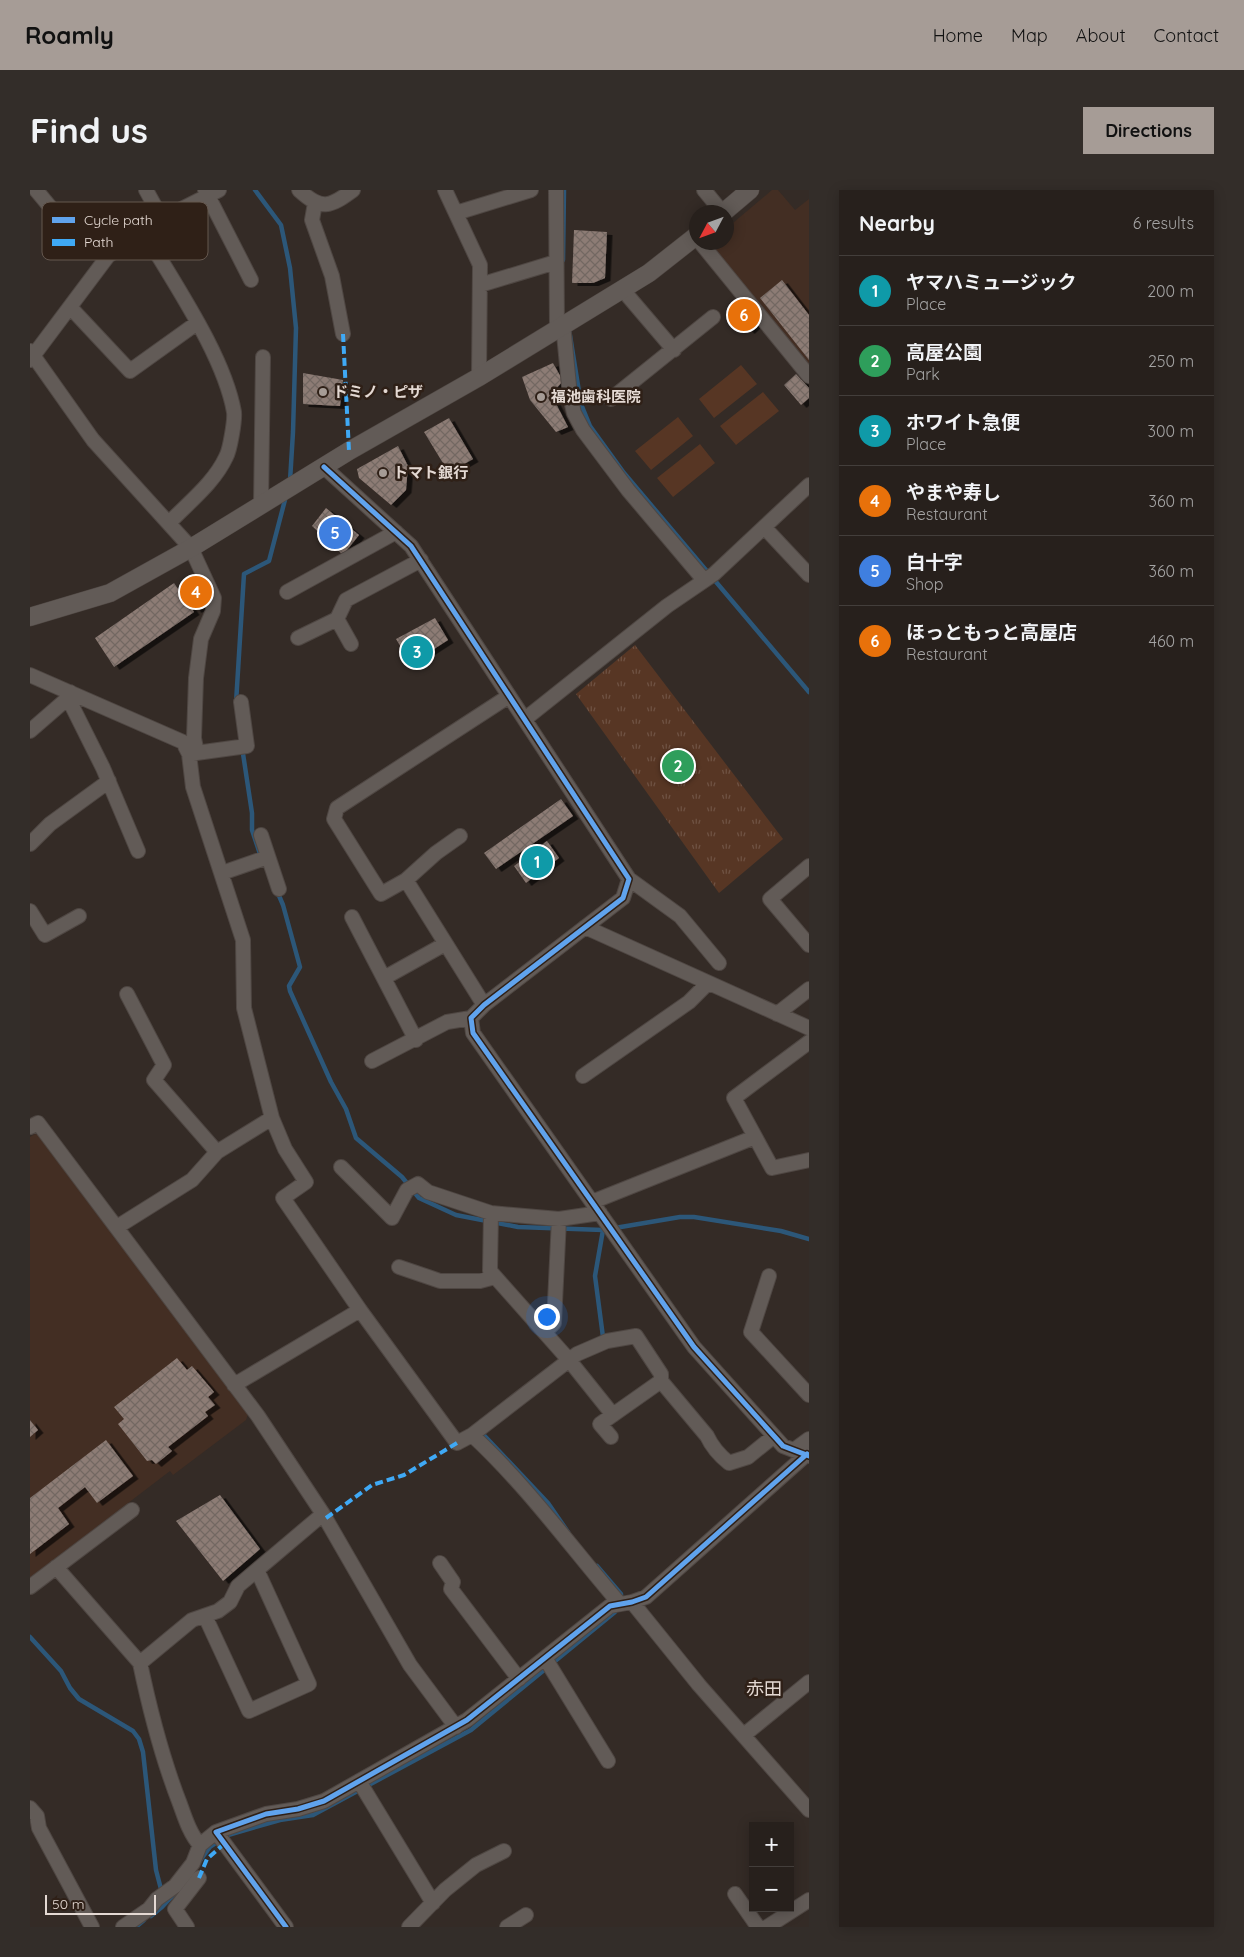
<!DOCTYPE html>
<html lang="en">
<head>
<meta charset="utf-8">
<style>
	:root { --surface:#27201c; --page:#332d29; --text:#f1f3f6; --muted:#a4a3a3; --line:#433e3b; --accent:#a69c96 }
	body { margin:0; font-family:Quicksand,"Noto Sans JP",sans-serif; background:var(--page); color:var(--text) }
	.controls { position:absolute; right:15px; bottom:15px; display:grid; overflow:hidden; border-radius:0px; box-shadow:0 2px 12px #0003 }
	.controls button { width:45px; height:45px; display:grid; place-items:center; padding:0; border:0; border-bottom:1px solid var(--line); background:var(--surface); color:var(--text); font:25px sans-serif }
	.compass { position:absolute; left:659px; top:15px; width:45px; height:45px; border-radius:50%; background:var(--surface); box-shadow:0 2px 12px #0003; rotate:229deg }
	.scale { position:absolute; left:15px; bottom:12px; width:111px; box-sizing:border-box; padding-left:5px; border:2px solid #e4d9d3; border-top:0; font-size:14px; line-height:18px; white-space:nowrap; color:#e4d9d3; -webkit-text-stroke:4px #2f2017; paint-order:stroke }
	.you { position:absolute; left:516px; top:1126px; width:18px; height:18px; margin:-12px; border:4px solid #fff; border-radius:50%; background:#1a73e8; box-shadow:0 0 0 8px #1a73e833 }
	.badge { display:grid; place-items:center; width:32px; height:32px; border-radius:50%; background:var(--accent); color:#fff; font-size:16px; font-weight:700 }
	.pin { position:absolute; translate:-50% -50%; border:2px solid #fff; box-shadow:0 1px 5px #0006 }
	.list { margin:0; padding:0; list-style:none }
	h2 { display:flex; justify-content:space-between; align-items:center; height:65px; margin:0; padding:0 20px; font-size:21px }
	h2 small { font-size:16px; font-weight:400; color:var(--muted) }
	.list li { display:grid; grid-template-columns:32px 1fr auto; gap:15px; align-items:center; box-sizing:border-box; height:70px; padding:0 20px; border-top:1px solid var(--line) }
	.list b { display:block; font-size:19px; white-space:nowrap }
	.list p { margin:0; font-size:16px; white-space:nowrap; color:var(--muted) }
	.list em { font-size:16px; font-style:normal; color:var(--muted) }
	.map { position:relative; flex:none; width:779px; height:1737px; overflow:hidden; border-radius:0px }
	header { display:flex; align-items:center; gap:30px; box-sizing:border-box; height:70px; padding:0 25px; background:var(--accent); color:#111 }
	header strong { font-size:24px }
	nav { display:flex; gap:28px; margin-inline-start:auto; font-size:18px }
	.intro { display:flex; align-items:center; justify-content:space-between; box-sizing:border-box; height:120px; padding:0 30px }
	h1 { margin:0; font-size:35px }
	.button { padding:12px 22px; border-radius:0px; background:var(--accent); color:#111; font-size:18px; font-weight:700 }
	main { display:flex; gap:30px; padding:0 30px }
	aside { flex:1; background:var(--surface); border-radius:0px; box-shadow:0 2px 12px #0003 }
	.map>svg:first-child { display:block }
	.built { fill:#432e23 }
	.grass { fill:url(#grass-tufts) }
	.pitch { fill:#573624 }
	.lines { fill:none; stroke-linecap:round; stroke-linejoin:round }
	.stream { stroke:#2c5779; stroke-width:4.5 }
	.building { fill:url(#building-cross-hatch); filter:url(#shadow) }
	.minor-casing { stroke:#4f4743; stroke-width:16 }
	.tertiary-casing { stroke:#4f4743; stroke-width:19 }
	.minor { stroke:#625b57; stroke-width:14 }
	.tertiary { stroke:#625b57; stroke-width:18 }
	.quiet { stroke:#3fa9f5; stroke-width:4; stroke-dasharray:8 4; stroke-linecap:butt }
	.cycleway-casing { stroke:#2f2017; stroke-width:8 }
	.cycleway { stroke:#60a3ed; stroke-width:5 }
	.poi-dot { fill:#a69c96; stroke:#2f2017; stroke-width:2 }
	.labels { text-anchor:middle; stroke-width:5; stroke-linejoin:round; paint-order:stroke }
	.poi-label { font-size:15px; font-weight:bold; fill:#e4d9d3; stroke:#2f2017; text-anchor:start }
	.quarter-label { font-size:18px; fill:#e4d9d3; stroke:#2f2017 }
	.key { fill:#2f2017; stroke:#65584f; stroke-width:1 }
	.key-label { font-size:14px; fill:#e4d9d3 }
</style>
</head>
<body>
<header>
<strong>Roamly</strong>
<nav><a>Home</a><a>Map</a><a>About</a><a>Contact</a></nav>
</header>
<div class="intro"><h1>Find us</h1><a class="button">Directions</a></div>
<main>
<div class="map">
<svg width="779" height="1737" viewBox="0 0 779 1737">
	<defs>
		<pattern id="grass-tufts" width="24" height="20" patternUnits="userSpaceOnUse" patternTransform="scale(1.25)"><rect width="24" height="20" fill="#573624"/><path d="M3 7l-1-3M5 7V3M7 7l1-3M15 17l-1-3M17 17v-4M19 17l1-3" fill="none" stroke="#6f5243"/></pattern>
		<pattern id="building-cross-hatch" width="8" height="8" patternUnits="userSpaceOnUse" patternTransform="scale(1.25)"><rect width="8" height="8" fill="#8d7c75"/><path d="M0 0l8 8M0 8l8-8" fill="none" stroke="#736762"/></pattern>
		<filter id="shadow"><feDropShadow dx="5.5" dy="3" stdDeviation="0" flood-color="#0009"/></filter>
	</defs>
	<rect width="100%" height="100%" fill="#342b26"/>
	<!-- built -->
	<path class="built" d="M742 0H748L765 20 779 9V180L679 53 696 52 697 38Z
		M5 944 8 945 218 1224 216 1230 143 1285 140 1281 0 1388V947Z"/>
	<!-- grass -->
	<path class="grass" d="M605 455 753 649 689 703 546 504Z"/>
	<!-- pitch -->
	<path class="pitch" d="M711 175 727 194 684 228 669 209Z
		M733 202 749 221 706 255 690 236Z
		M648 227 663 246 621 280 605 261Z
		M670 254 685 273 643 307 627 288Z"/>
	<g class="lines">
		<!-- stream -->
		<path class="stream" d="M225 0 251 35 260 78 266 138 263 242 260 291
			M533 70 534 0
			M539 139 551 214 560 236 594 283 779 502
			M206 513 214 384 239 371 256 306
			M212 557 222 623V640L231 667
			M247 701 253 715 270 777 259 796 260 801 301 892 316 919 326 948 372 987 389 1008 426 1025 488 1037 573 1040 650 1027H664L751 1041 779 1049
			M571 1149 573 1147 565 1086 573 1040
			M450 1241 518 1313 538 1342
			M567 1376 591 1404V1406
			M0 1447 31 1481 40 1498 49 1509 103 1541 109 1549 113 1562 126 1680 132 1703
			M169 1672 180 1657 198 1645 250 1630 283 1625 441 1540 585 1422
			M121 1726 132 1717 146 1702
			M106 1737 114 1730"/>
	</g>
	<!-- building -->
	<path class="building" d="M544 40 577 42 575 88 563 93H542Z
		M752 90 779 125V170L730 108Z
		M711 111 729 132 719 141 699 117 704 113 706 115Z
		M523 173 533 191 521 204 538 237 526 242 500 210 492 187Z
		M273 183 313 190 310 216 273 214Z
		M766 184 779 198V208L771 215 754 195Z
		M419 228 443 269 419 283 394 242Z
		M368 256 378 276 376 300 361 315 329 288 327 279Z
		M296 318 329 345 313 365 282 336Z
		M165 388 180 411 166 420 152 397Z
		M144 393 164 422 84 477 65 448Z
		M405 428 418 450 381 474 366 449Z
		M531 609 543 626 466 679 454 663Z
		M517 651 529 668 496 693 484 676Z
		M147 1168 157 1180 162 1176 184 1202 178 1207 185 1215 175 1222 178 1226 138 1257 142 1261 126 1274 122 1270 117 1271 88 1234 94 1229 84 1217Z
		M0 1230 8 1240 0 1247Z
		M76 1250 103 1286 67 1313 55 1297 28 1318 39 1334 0 1364V1308Z
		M190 1305 230 1359 193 1391 146 1331Z"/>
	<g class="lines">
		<defs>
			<path id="minor" d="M6 0 26 24 37 35 57 48 78 66
				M116 0 132 29
				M175 0 221 90
				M269 0C292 21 300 17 323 0
				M415 0 450 75 449 187
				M526 0 527 138
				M674 0 692 22
				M285 13 282 30 302 86 313 144
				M426 23 501 0
				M114 42C143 92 194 165 204 222 205 230 200 260 196 267 184 293 159 312 139 333
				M670 52 779 186
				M450 95 526 72
				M592 99 644 160
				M40 117 100 181 167 133
				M533 134 540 206 544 223 553 240 598 300 674 390
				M0 161 63 250 161 358 184 408 183 421 171 449 166 488 164 548 167 563
				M0 170 78 66 132 29 189 0
				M581 209 683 127
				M294 277 381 356 599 689 593 708 454 815 441 828 443 843 664 1157 753 1256 779 1266
				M231 316 233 167
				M734 337 779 385
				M257 402 366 342
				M268 448 307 429
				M321 454 307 429 316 410 391 370
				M0 485 153 552 159 564 163 597 213 750 214 818 242 928 187 962 162 990 87 1037
				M38 508 73 578 108 661
				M495 529 637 416 684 384 779 295
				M0 541 38 508 40 502
				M159 564 217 556 211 512
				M231 645 249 699
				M0 654 20 634 79 591
				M779 676 740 709 779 755
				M192 683 238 667
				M599 689 650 726 689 773
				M376 690 406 663 430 646
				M0 721 15 745 49 726
				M322 727 386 850
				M555 737 779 838
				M354 788 415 754
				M97 804 134 875 124 890 187 962
				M454 815 376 690 351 704 304 629 307 618 479 506
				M747 824 779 799
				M779 852 704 908 742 978 779 970
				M342 871 417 832 441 828
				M553 886 659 812 678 793
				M242 928 255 959 276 992 253 1008 330 1120 427 1253 442 1245C497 1296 541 1357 590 1414
				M0 937 8 933 228 1226 293 1324 380 1475 426 1537
				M311 977 362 1028 377 1000 388 994 398 1002 461 1023 529 1029 570 1023
				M562 1012 725 947
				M461 1023 460 1081 539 1170 583 1225
				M369 1077 410 1091H450L465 1087
				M739 1086 721 1142 779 1205
				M515 1142 524 1133 529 1029
				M204 1195 330 1120
				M442 1245 547 1164 577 1151 606 1146 631 1184V1191L677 1246C682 1257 689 1265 699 1273L718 1267 744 1246
				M581 1247 570 1234 631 1191
				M764 1260 779 1249
				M410 1373 423 1392 421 1399 489 1489
				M26 1377 110 1473 162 1430 188 1421 200 1412 208 1396 293 1324
				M0 1397 102 1320
				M602 1412 669 1495 779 1620
				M175 1426 219 1521 279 1494 227 1380
				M515 1468 578 1571
				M110 1473C120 1521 132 1568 150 1614 155 1628 160 1644 170 1655
				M714 1545 779 1492
				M329 1591 403 1713
				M0 1618 7 1626 9 1638 62 1737
				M705 1704 728 1737
				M93 1737 119 1719 127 1709 145 1696 163 1673 170 1655 186 1642
				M157 1737 145 1719 169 1688
				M256 1737 186 1642 236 1624 268 1619 294 1611 437 1530 580 1416 602 1412 616 1407 777 1264
				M379 1737 415 1700 446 1675 474 1661
				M477 1737 496 1725
				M737 1737 779 1710"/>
			<path id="tertiary" d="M694 22 720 0
				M0 427 80 403 161 358 319 261 449 187 619 83 666 46"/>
		</defs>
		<!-- minor casing -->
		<use href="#minor" class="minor-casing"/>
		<!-- tertiary casing -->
		<use href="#tertiary" class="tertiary-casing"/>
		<!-- minor -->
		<use href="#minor" class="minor"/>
		<!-- tertiary -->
		<use href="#tertiary" class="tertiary"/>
		<!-- quiet -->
		<path class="quiet" d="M313 144 319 261
			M296 1328 342 1295 374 1285 427 1253
			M169 1688 177 1669 194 1654"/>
		<defs>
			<path id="cycleway" d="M294 277 381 356 599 689 593 708 454 815 441 828 443 843 664 1157 753 1256 779 1266
				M256 1737 186 1642 236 1624 268 1619 294 1611 437 1530 580 1416 602 1412 616 1407 777 1264"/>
		</defs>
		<!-- cycleway casing -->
		<use href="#cycleway" class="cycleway-casing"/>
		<!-- cycleway -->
		<use href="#cycleway" class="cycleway"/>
	</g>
	<!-- markers -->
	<g class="poi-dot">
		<circle cx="293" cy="202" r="5"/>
		<circle cx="511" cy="207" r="5"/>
		<circle cx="353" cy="283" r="5"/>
	</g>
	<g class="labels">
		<!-- poi labels -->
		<g class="poi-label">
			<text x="303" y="207">ドミノ・ピザ</text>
			<text x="521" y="212">福池歯科医院</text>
			<text x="363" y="288">トマト銀行</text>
		</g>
		<!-- quarter labels -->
		<g class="quarter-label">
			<text x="734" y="1505">赤田</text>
		</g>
	</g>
	<!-- legend -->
	<rect x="12" y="12" width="166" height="58" rx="8" class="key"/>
	<rect x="22" y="27" width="23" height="6" fill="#60a3ed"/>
	<rect x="22" y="49" width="23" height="7" fill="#3fa9f5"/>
	<g class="key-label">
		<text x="54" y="35">Cycle path</text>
		<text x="54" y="57">Path</text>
	</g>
</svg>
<div class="controls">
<button>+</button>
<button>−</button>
</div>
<svg class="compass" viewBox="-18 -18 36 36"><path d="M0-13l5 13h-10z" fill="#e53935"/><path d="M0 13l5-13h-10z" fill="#a4a3a3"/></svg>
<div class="scale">50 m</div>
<div class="you"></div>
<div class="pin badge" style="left:507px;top:672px;background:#0f9aa8">1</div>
<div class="pin badge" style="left:648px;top:576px;background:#2e9e5b">2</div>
<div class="pin badge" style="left:387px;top:462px;background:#0f9aa8">3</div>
<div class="pin badge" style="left:166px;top:402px;background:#e8710a">4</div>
<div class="pin badge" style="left:305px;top:343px;background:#3f7fe0">5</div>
<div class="pin badge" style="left:714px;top:125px;background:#e8710a">6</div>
</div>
<aside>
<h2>Nearby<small>6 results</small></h2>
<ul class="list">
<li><span class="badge" style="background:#0f9aa8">1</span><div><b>ヤマハミュージック</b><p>Place</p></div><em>200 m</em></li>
<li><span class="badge" style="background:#2e9e5b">2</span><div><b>高屋公園</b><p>Park</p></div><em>250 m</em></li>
<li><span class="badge" style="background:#0f9aa8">3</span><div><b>ホワイト急便</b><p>Place</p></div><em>300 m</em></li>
<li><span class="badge" style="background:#e8710a">4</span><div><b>やまや寿し</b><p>Restaurant</p></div><em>360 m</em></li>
<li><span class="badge" style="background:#3f7fe0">5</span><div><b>白十字</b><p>Shop</p></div><em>360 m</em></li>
<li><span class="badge" style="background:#e8710a">6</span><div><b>ほっともっと高屋店</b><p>Restaurant</p></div><em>460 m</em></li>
</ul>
</aside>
</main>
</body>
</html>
